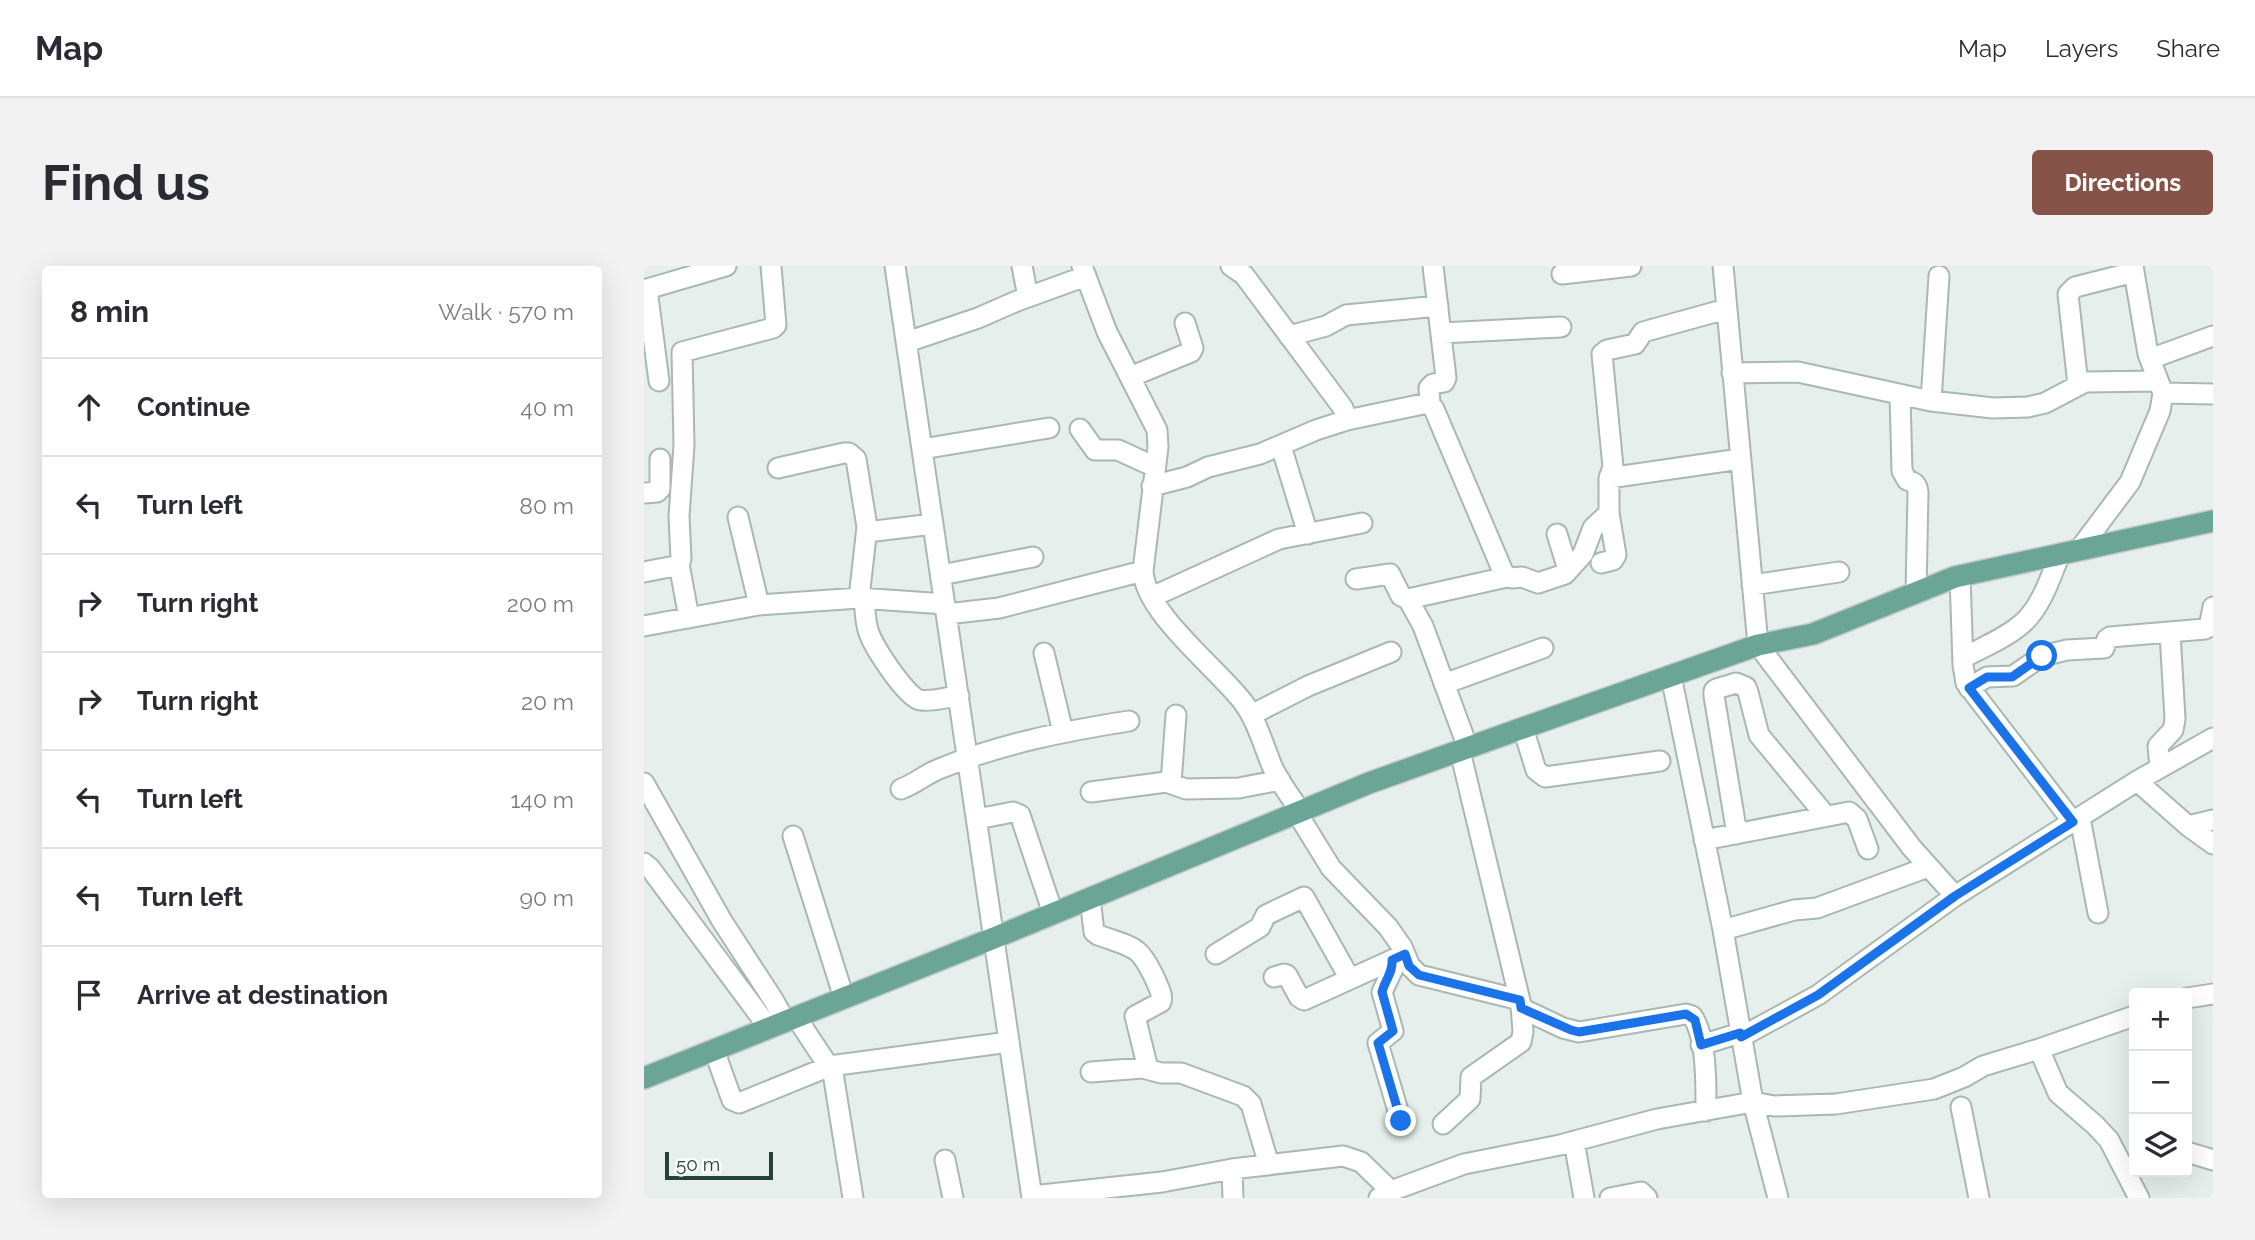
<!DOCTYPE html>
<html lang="en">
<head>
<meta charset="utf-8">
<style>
	:root { --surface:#fff; --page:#f2f2f3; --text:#2b2b33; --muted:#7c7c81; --line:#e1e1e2; --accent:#855347 }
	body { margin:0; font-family:Raleway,sans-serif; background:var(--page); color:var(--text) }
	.controls { position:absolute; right:21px; bottom:21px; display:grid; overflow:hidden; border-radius:7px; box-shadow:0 7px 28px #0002 }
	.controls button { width:63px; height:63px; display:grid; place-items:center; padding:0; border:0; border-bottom:2px solid var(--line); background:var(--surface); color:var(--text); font:35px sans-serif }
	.scale { position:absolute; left:21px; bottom:18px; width:108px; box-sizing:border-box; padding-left:7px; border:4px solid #24423a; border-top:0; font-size:19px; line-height:24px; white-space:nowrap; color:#24423a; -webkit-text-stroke:5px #f7fbf9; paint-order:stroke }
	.stop { position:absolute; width:21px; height:21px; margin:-16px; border:5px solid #1a73e8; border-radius:50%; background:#fff }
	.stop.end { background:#1a73e8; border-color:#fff; box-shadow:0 2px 7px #0008 }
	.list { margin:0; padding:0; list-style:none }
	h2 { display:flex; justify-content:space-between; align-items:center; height:91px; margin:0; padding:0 28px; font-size:30px }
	h2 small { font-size:23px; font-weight:400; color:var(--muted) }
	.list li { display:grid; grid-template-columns:46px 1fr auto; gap:21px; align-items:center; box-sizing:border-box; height:98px; padding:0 28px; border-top:2px solid var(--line) }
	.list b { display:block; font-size:26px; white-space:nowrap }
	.list em { font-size:23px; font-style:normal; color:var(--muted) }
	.icon { flex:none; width:38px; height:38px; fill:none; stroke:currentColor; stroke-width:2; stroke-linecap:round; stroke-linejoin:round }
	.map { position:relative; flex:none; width:1569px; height:932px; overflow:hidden; border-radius:7px }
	header { display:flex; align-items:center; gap:42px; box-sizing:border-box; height:98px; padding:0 35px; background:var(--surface); border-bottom:2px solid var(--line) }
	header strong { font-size:33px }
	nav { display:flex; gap:38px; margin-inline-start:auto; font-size:24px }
	.intro { display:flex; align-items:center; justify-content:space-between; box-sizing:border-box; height:168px; padding:0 42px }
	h1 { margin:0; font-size:49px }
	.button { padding:18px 32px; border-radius:7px; background:var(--accent); color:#fff; font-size:24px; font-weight:700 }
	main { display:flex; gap:42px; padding:0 42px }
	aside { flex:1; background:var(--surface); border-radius:7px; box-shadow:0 7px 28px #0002 }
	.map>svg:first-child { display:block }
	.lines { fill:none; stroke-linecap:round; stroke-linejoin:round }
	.minor-casing { stroke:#a8b8b2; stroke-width:23 }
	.major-casing { stroke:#c2cac8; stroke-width:24 }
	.minor { stroke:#fff; stroke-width:19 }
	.major { stroke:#6aa596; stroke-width:21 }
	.route { stroke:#1a73e8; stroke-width:9 }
</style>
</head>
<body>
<header>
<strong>Map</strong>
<nav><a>Map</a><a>Layers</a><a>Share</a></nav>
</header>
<div class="intro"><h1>Find us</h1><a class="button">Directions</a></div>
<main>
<aside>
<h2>8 min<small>Walk · 570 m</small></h2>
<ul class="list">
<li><svg class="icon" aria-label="ahead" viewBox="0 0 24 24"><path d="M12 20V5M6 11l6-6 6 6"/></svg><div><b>Continue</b></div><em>40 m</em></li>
<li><svg class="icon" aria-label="left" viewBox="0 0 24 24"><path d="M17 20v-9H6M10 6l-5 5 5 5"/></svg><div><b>Turn left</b></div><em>80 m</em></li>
<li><svg class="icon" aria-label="right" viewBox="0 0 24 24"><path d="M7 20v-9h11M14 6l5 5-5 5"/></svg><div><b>Turn right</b></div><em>200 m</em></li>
<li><svg class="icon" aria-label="right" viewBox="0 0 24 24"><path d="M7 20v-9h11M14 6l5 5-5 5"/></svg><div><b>Turn right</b></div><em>20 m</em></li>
<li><svg class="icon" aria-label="left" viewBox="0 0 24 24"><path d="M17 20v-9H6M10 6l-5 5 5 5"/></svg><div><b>Turn left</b></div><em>140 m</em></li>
<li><svg class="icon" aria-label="left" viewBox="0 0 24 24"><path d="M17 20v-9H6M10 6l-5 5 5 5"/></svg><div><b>Turn left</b></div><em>90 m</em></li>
<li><svg class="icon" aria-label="arrive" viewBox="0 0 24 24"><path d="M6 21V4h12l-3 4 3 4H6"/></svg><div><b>Arrive at destination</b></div></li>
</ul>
</aside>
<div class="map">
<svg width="1569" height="932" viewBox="0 0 1569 932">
	<rect width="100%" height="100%" fill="#e6efeb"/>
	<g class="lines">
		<defs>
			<path id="minor" d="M251 0 388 932
				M378 0 384 31
				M438 0 463 66 513 164 514 181 499 305C501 347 573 402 599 436 613 455 619 478 628 500 635 516 647 531 656 545
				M587 0 600 9 699 142 703 154
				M1079 0 1114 379 1268 582 1311 630
				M918 8 987 0
				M3 23 15 115
				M0 24 82 0
				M797 67 917 61
				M645 70 682 60 702 49 794 40
				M263 76 334 52 373 35 442 10
				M1506 93 1569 70
				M1088 107 1154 106 1287 135 1349 142 1384 141 1401 137 1441 116 1514 115
				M486 111 547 86 549 82 541 57
				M1434 119 1424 28 1431 21 1490 6
				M1519 127 1569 128
				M1256 129 1258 205 1263 214C1270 216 1273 218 1274 226L1272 327
				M1287 135 1295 10
				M786 138 785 122 789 118 800 116 802 112 789 0
				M436 163 451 184H474L511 201
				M637 180 664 268
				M278 183 405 162
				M134 202 200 187H205L212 193 223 261 215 332
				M965 212 1096 193
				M508 220 543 211 564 201 616 188 672 164 703 154 784 137 790 143 860 308 868 312 878 311 894 317 921 308 939 288 949 262 965 247V212L969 201 958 88 963 84 991 78 999 66 1082 43
				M0 227 13 226 16 223V193
				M94 251 115 339
				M223 266 289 258
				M913 268 924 304
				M1435 284 1486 216 1516 145 1519 127 1504 88 1489 0
				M957 297 969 294 972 289 965 247
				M35 298 45 352
				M0 306 31 300 35 298 37 293 35 250 40 179 38 86 129 62 132 59 127 0
				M297 309 389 291
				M1316 310 1319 399 1322 417 1429 556
				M712 313 746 308 757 330 764 333 863 311
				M1108 319 1195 306
				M220 331C221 342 221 354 224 364 228 379 262 431 276 434 288 436 303 431 315 430
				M508 331 635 273 718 257
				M764 333 779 360 824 482
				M303 348 355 342 499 305
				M0 360 115 339 215 332 301 338
				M400 387 419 466
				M1319 392C1339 381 1364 371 1380 356 1398 339 1407 310 1416 288
				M1027 410 1079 664 1109 836 1134 932
				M800 418 899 382
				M1325 422 1343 411 1369 410 1398 390 1423 384 1460 382 1463 373 1466 371 1561 363 1565 361 1569 341
				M607 449 664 420 747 386
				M879 462 892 504 901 511 1016 495
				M1516 502 1514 480 1529 464 1531 453 1526 367
				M1493 515 1544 560 1569 578
				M0 517 78 655 130 735 141 755
				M527 517 532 449
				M257 523C271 518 282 508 295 503 356 478 421 465 485 455
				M447 526 522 516 542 523 595 522 636 514
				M653 547 687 602 744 661 758 681 766 700 775 709 876 734
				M1436 552 1454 647
				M333 553 369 546 376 549 409 647
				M1544 560 1569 554
				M1093 568 1070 430V425L1072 423 1092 417 1102 421 1104 426 1115 469 1182 550
				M149 570 200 732
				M1060 574 1205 546 1213 553 1224 583
				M0 597 6 602 125 762
				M446 632 450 666 454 669C490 682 495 678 512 715 515 723 519 728 517 736L491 750 504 803
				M1079 664 1150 644 1173 642 1284 601
				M572 688 616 661 622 649 660 631 706 713
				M748 694 749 703 738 726 749 765 734 777 757 855
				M630 711 640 708 643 709 655 731 660 734 759 689
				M1543 732 1569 728
				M877 742 919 762 935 766 1042 748 1048 750C1063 770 1062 820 1062 845
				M152 751 189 807 209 932
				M1097 771 1174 729 1311 630 1493 515 1569 472
				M1057 779 1096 767
				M1395 783 1414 827 1451 859 1465 874 1495 932
				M70 784 88 834 95 837 186 800 365 776
				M447 806 499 802 517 807H537L599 830 607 838 625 899
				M1317 841 1335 932
				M799 858 826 833 827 811 877 776 879 766 877 739 816 485
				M930 875 940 932
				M1543 886 1569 894
				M301 894 309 932
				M588 903 589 932
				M388 930 518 916 588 903 699 890 717 896 747 925
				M735 932 747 925 820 898 916 879 1013 853 1109 836 1130 840 1192 838 1290 823 1320 811 1339 800 1395 783 1490 750
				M966 932 997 926 1003 932"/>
			<path id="major" d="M0 812 350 672 725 517 879 462 1114 379 1169 368 1311 311 1569 255"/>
		</defs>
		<!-- minor casing -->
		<use href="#minor" class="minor-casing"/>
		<!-- major casing -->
		<use href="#major" class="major-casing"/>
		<!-- minor -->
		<use href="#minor" class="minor"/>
		<!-- major -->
		<use href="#major" class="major"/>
	</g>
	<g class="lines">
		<!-- route -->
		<path class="route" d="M757 855 734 777 749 765 738 726C741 714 749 707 748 694L761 688 765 700 775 709 876 734 877 742 927 764 935 766 1042 748 1051 754 1057 779 1096 767 1097 771 1174 729 1311 630 1429 556 1325 422 1343 411H1368L1398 390"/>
	</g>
</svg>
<div class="controls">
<button>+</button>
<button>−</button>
<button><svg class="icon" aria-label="layers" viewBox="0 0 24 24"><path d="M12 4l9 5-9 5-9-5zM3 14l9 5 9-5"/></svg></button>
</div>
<div class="scale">50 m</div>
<div class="stop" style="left:1398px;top:390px"></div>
<div class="stop end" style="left:757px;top:855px"></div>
</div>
</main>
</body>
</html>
